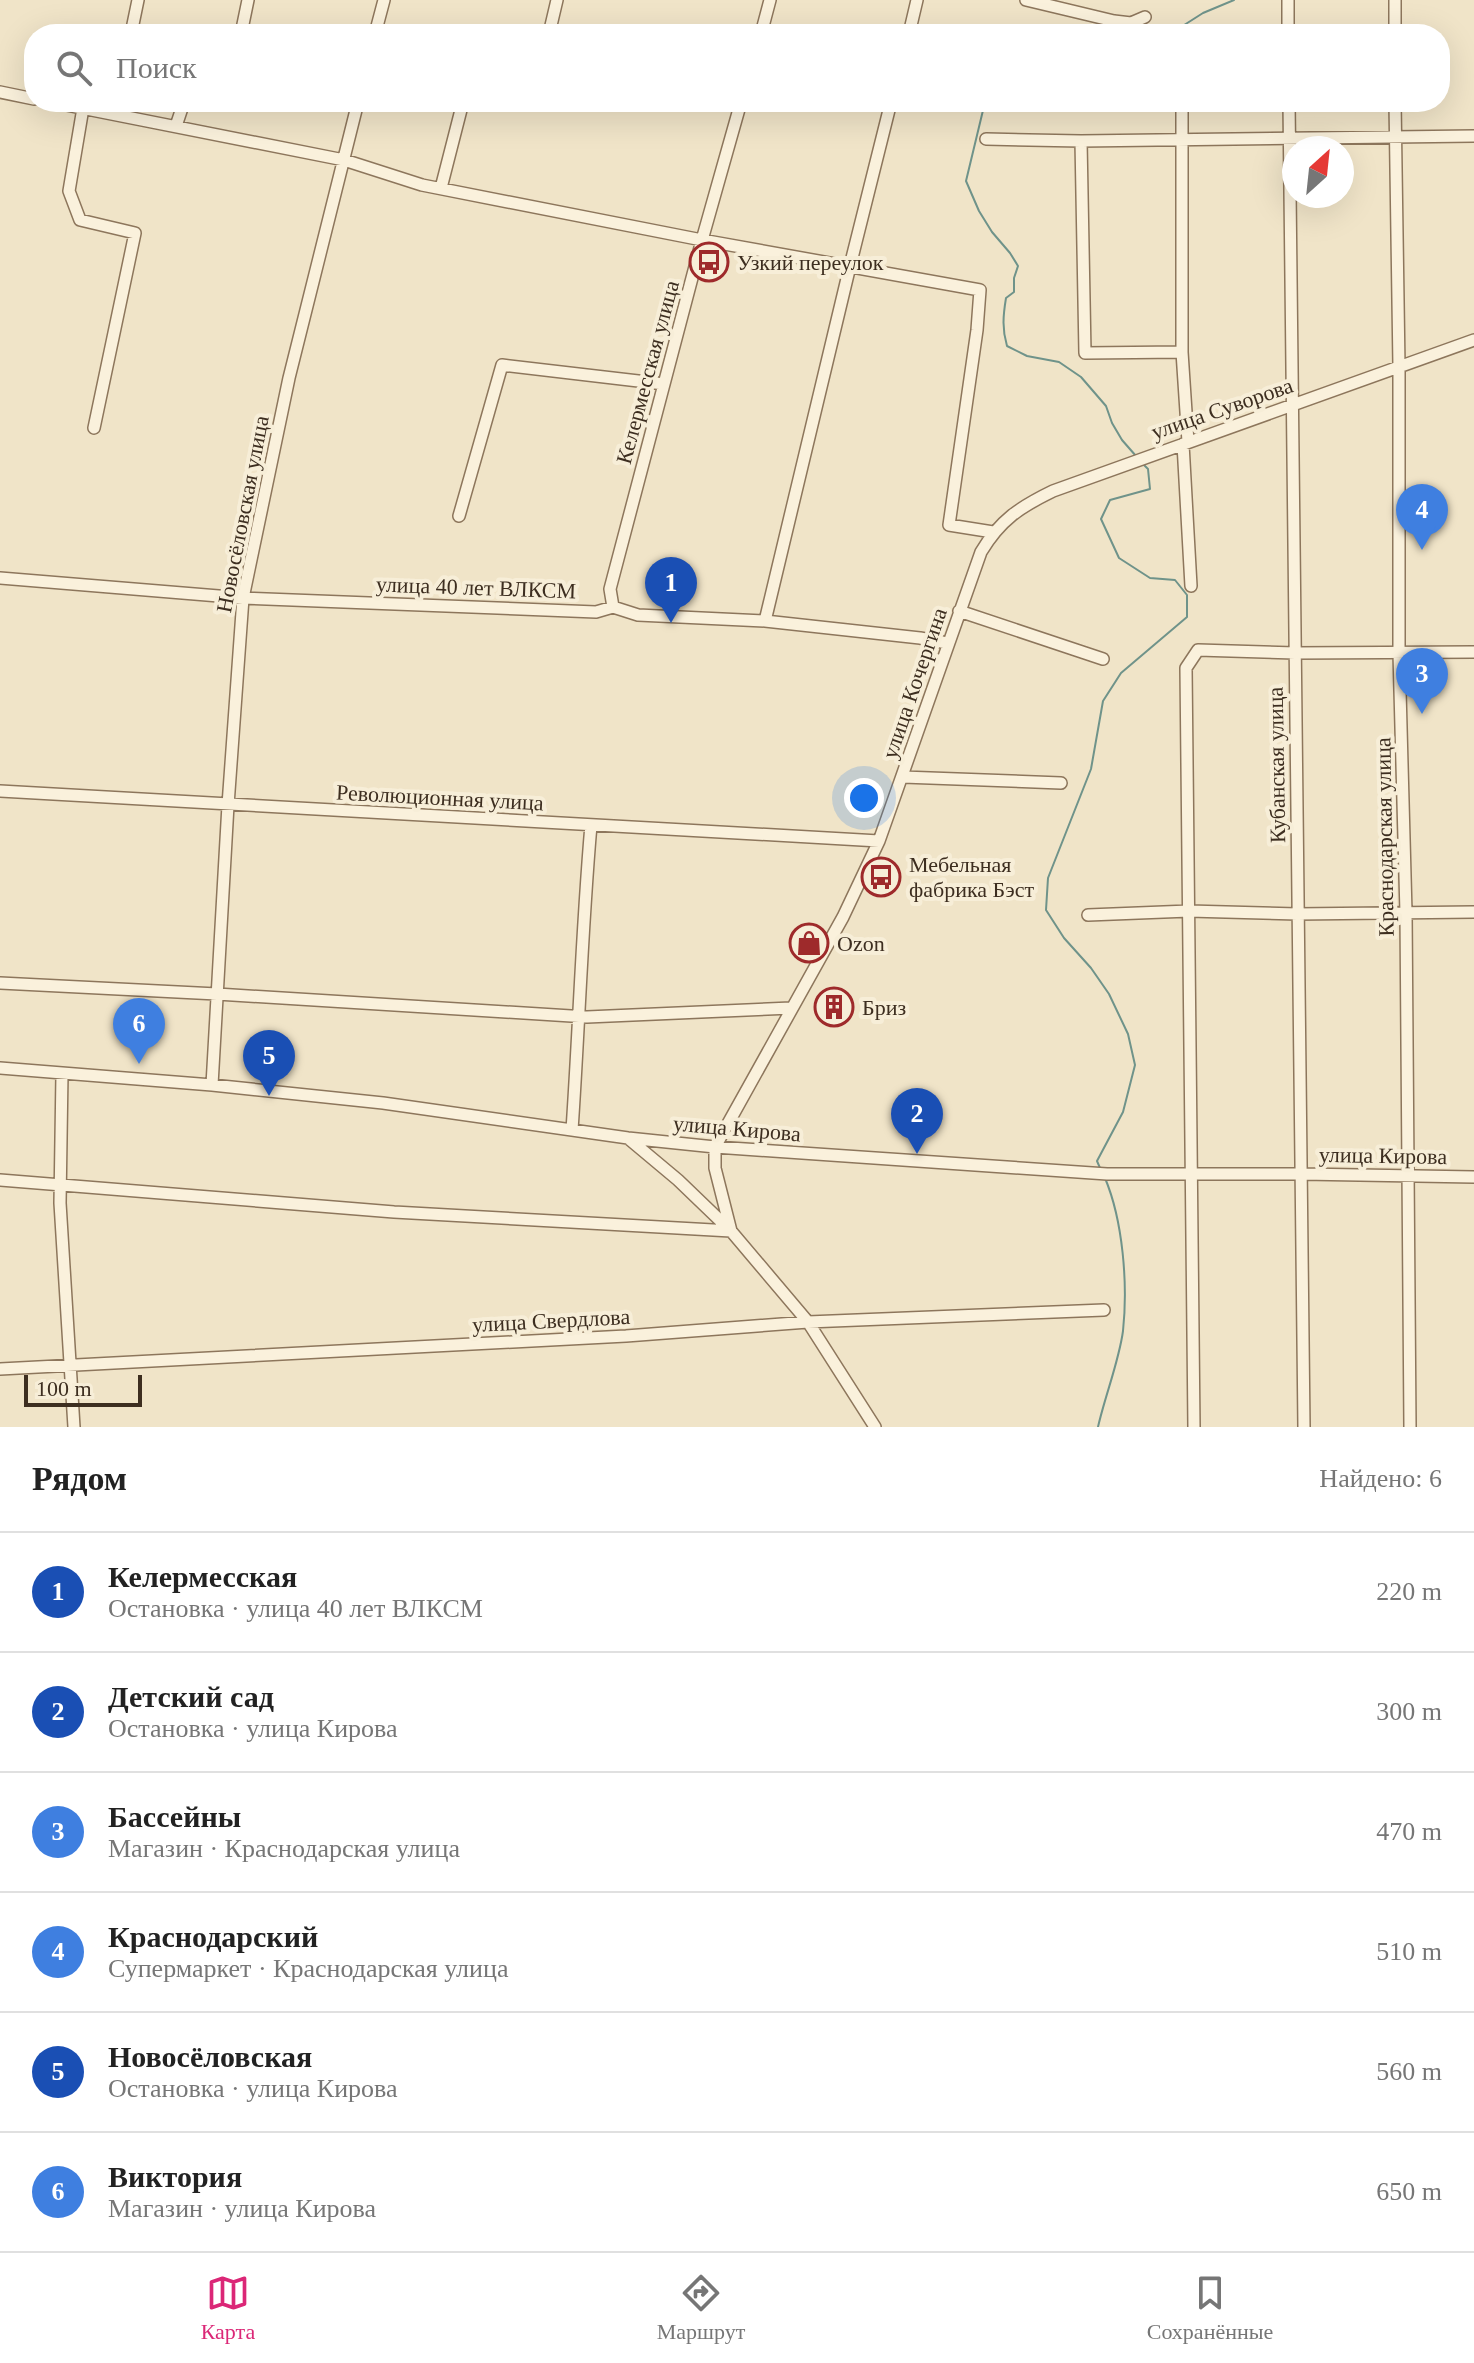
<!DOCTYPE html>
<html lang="ru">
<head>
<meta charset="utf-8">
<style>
	:root { --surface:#fff; --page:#f2f2f2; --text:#222; --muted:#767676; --line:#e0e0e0; --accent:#db2777 }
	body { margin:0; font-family:Georgia,serif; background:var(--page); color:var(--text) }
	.compass { position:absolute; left:1282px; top:136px; width:72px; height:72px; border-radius:50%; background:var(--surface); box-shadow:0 8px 32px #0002; rotate:27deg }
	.scale { position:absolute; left:24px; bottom:20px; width:118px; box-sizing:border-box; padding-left:8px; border:4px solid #3d2e20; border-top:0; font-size:22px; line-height:28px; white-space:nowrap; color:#3d2e20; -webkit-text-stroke:6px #f7eed8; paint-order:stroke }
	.you { position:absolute; left:864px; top:798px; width:28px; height:28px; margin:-20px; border:6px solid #fff; border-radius:50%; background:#1a73e8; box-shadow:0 0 0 12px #1a73e833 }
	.badge { display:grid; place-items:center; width:52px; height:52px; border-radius:50%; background:var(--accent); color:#fff; font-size:26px; font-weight:700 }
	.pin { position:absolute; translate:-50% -66px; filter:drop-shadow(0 2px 4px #0008) }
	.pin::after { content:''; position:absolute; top:42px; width:28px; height:24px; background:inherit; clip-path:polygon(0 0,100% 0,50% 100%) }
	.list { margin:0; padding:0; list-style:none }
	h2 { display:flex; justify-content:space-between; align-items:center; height:104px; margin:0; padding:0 32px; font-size:34px }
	h2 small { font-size:26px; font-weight:400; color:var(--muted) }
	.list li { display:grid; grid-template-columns:52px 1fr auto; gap:24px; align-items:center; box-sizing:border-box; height:120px; padding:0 32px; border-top:2px solid var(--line) }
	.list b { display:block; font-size:30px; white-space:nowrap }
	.list p { margin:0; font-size:26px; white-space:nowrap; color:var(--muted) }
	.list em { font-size:26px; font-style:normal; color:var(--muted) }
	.icon { flex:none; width:44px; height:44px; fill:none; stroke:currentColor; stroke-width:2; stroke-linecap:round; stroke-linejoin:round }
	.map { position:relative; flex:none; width:1474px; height:1427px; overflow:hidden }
	.search { position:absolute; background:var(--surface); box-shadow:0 8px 32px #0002; left:24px; right:24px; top:24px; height:88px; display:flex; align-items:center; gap:20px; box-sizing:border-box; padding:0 28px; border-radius:32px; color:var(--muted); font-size:30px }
	.sheet { height:824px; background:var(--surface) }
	nav { display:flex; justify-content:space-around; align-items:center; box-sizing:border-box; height:112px; border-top:2px solid var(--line); background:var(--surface); font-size:22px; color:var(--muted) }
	nav a { display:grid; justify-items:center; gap:4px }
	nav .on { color:var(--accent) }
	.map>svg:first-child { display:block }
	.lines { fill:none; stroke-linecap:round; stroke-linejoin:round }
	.stream { stroke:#6f938a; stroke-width:2 }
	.minor-casing { stroke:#8d765c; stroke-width:14 }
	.minor { stroke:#faf1dc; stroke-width:11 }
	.labels { text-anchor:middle; stroke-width:8; stroke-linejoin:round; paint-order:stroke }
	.poi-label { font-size:22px; fill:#3d2e20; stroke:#f7eed8; text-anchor:start }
	.street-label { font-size:22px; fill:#3d2e20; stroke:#f7eed8 }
</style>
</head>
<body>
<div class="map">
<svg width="1474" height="1427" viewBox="0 0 1474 1427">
	<rect width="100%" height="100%" fill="#f0e4c8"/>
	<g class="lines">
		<!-- stream -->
		<path class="stream" d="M1170 34 1203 13 1234 0
			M985 102 966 181 979 211 992 232 1010 253 1018 266 1014 278V292L1006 298C1003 316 1002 329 1007 346L1027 356 1059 362 1081 377 1106 406 1112 423 1122 440 1136 456
			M1100 1168 1097 1161 1123 1112 1135 1065 1128 1034 1109 994 1091 968 1064 938 1046 910 1048 878 1091 769 1103 701 1121 673 1187 617V595L1175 580 1150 578 1119 558 1101 519 1110 500 1150 489 1148 469 1143 464
			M1098 1427C1105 1396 1119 1361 1123 1331 1128 1284 1123 1221 1105 1178"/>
		<defs>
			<path id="minor" d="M1026 0 1114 21 1131 23 1145 17
				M1288 0V34
				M131 34 138 0
				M241 34 248 0
				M375 34 384 0
				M549 34 557 0
				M761 34 770 0
				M909 34 917 0
				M1395 34V0
				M0 92 34 99
				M51 102 344 160 422 185 702 240 980 290 977 330 949 525 993 532
				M1182 102V352L1188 442
				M1289 102 1304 1427
				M1395 102 1399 367V653L1406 913 1410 1427
				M83 108 69 191 80 220 135 233 94 428
				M176 126 184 102
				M986 139 1081 141 1474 136
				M1081 141 1085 353 1182 352
				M441 188 463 102
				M1183 444 1191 586
				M459 516 502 365 664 384
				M0 578 243 598 596 612 613 607 638 615 765 621 920 638 947 643
				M613 607 610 589 702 240 741 102
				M959 611 1103 659
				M765 621 850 266 891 102
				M903 777 1061 783
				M0 791 879 841
				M1088 915 1189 911 1297 914 1474 912
				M0 983 217 994 587 1017 791 1008
				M0 1068 212 1085 383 1103 628 1138 715 1147 1107 1174H1302L1474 1177
				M62 1074 60 1203 74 1427
				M212 1085 228 805 243 598 289 378 358 102
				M572 1130C579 1028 582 927 591 825
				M629 1139 678 1180 731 1231 808 1322 875 1427
				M0 1180 394 1212 731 1231 715 1168V1147L843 917 879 841 981 552C1000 520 1020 507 1053 491L1474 340
				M0 1369 626 1336 808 1322 1104 1310
				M1194 1427 1186 668 1198 650 1295 653 1474 652"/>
		</defs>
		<!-- minor casing -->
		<use href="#minor" class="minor-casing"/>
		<!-- minor -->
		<use href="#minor" class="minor"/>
	</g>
	<!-- icons -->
	<defs>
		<symbol id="bus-ring" viewBox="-11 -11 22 22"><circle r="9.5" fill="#f7eed8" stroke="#9e2a2b" stroke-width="1.5"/><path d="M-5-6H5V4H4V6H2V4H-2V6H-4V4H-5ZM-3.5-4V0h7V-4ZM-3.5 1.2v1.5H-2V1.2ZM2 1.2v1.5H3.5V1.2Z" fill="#9e2a2b"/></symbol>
		<symbol id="shop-ring" viewBox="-11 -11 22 22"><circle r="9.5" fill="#f7eed8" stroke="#9e2a2b" stroke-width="1.5"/><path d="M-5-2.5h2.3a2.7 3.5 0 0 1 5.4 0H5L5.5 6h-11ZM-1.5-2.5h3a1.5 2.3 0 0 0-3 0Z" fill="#9e2a2b"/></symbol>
		<symbol id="building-ring" viewBox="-11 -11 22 22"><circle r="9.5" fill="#f7eed8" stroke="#9e2a2b" stroke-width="1.5"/><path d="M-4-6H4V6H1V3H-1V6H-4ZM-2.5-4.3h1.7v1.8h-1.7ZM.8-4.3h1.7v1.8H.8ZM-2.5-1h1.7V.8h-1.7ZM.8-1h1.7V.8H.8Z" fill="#9e2a2b"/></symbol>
	</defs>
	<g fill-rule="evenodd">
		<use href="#bus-ring" x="687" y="240" width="44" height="44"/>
		<use href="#bus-ring" x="859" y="855" width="44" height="44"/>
		<use href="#shop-ring" x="787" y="921" width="44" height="44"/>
		<use href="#building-ring" x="812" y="985" width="44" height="44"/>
	</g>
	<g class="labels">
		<!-- poi labels -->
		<g class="poi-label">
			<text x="737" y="270">Узкий переулок</text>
			<text x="909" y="872">Мебельная<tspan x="909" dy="25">фабрика Бэст</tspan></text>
			<text x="837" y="951">Ozon</text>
			<text x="862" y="1015">Бриз</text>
		</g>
		<!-- street labels -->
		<g class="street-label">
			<text transform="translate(647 372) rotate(-75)" y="8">Келермесская улица</text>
			<text transform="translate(1222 408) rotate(-19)" y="8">улица Суворова</text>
			<text transform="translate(242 514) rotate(-79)" y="8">Новосёловская улица</text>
			<text transform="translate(476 587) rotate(2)" y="8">улица 40 лет ВЛКСМ</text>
			<text transform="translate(914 683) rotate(-71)" y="8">улица Кочергина</text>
			<text transform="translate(1276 765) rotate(-91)" y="8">Кубанская улица</text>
			<text transform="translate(440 797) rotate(3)" y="8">Революционная улица</text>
			<text transform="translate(1384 837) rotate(-91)" y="8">Краснодарская улица</text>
			<text transform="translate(737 1128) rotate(5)" y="8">улица Кирова</text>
			<text transform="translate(1383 1155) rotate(1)" y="8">улица Кирова</text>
			<text transform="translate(551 1320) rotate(-3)" y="8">улица Свердлова</text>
		</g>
	</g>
</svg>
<svg class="compass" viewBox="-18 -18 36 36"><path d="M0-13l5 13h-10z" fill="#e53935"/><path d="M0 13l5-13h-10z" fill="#767676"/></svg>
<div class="scale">100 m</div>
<div class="you"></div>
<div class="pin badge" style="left:671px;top:623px;background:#1a4fb4">1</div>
<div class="pin badge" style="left:917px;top:1154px;background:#1a4fb4">2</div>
<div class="pin badge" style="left:1422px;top:714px;background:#3f7fe0">3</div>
<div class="pin badge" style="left:1422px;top:550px;background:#3f7fe0">4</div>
<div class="pin badge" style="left:269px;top:1096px;background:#1a4fb4">5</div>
<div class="pin badge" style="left:139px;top:1064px;background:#3f7fe0">6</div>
<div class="search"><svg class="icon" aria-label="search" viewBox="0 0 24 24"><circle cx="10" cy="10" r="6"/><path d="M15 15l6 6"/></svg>Поиск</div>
</div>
<section class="sheet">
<h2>Рядом<small>Найдено: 6</small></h2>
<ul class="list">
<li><span class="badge" style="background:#1a4fb4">1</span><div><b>Келермесская</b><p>Остановка · улица 40 лет ВЛКСМ</p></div><em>220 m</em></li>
<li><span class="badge" style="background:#1a4fb4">2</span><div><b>Детский сад</b><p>Остановка · улица Кирова</p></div><em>300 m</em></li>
<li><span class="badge" style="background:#3f7fe0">3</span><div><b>Бассейны</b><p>Магазин · Краснодарская улица</p></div><em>470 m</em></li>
<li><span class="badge" style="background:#3f7fe0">4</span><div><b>Краснодарский</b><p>Супермаркет · Краснодарская улица</p></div><em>510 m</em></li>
<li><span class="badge" style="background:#1a4fb4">5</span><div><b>Новосёловская</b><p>Остановка · улица Кирова</p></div><em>560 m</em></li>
<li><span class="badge" style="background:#3f7fe0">6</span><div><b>Виктория</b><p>Магазин · улица Кирова</p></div><em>650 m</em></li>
</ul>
</section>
<nav>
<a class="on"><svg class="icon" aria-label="map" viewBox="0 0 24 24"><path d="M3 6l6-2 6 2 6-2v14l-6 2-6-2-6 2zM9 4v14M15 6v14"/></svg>Карта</a>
<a><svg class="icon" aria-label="directions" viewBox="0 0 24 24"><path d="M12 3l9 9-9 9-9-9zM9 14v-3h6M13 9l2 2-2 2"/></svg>Маршрут</a>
<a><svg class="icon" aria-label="saved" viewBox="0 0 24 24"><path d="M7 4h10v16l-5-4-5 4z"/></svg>Сохранённые</a>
</nav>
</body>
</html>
